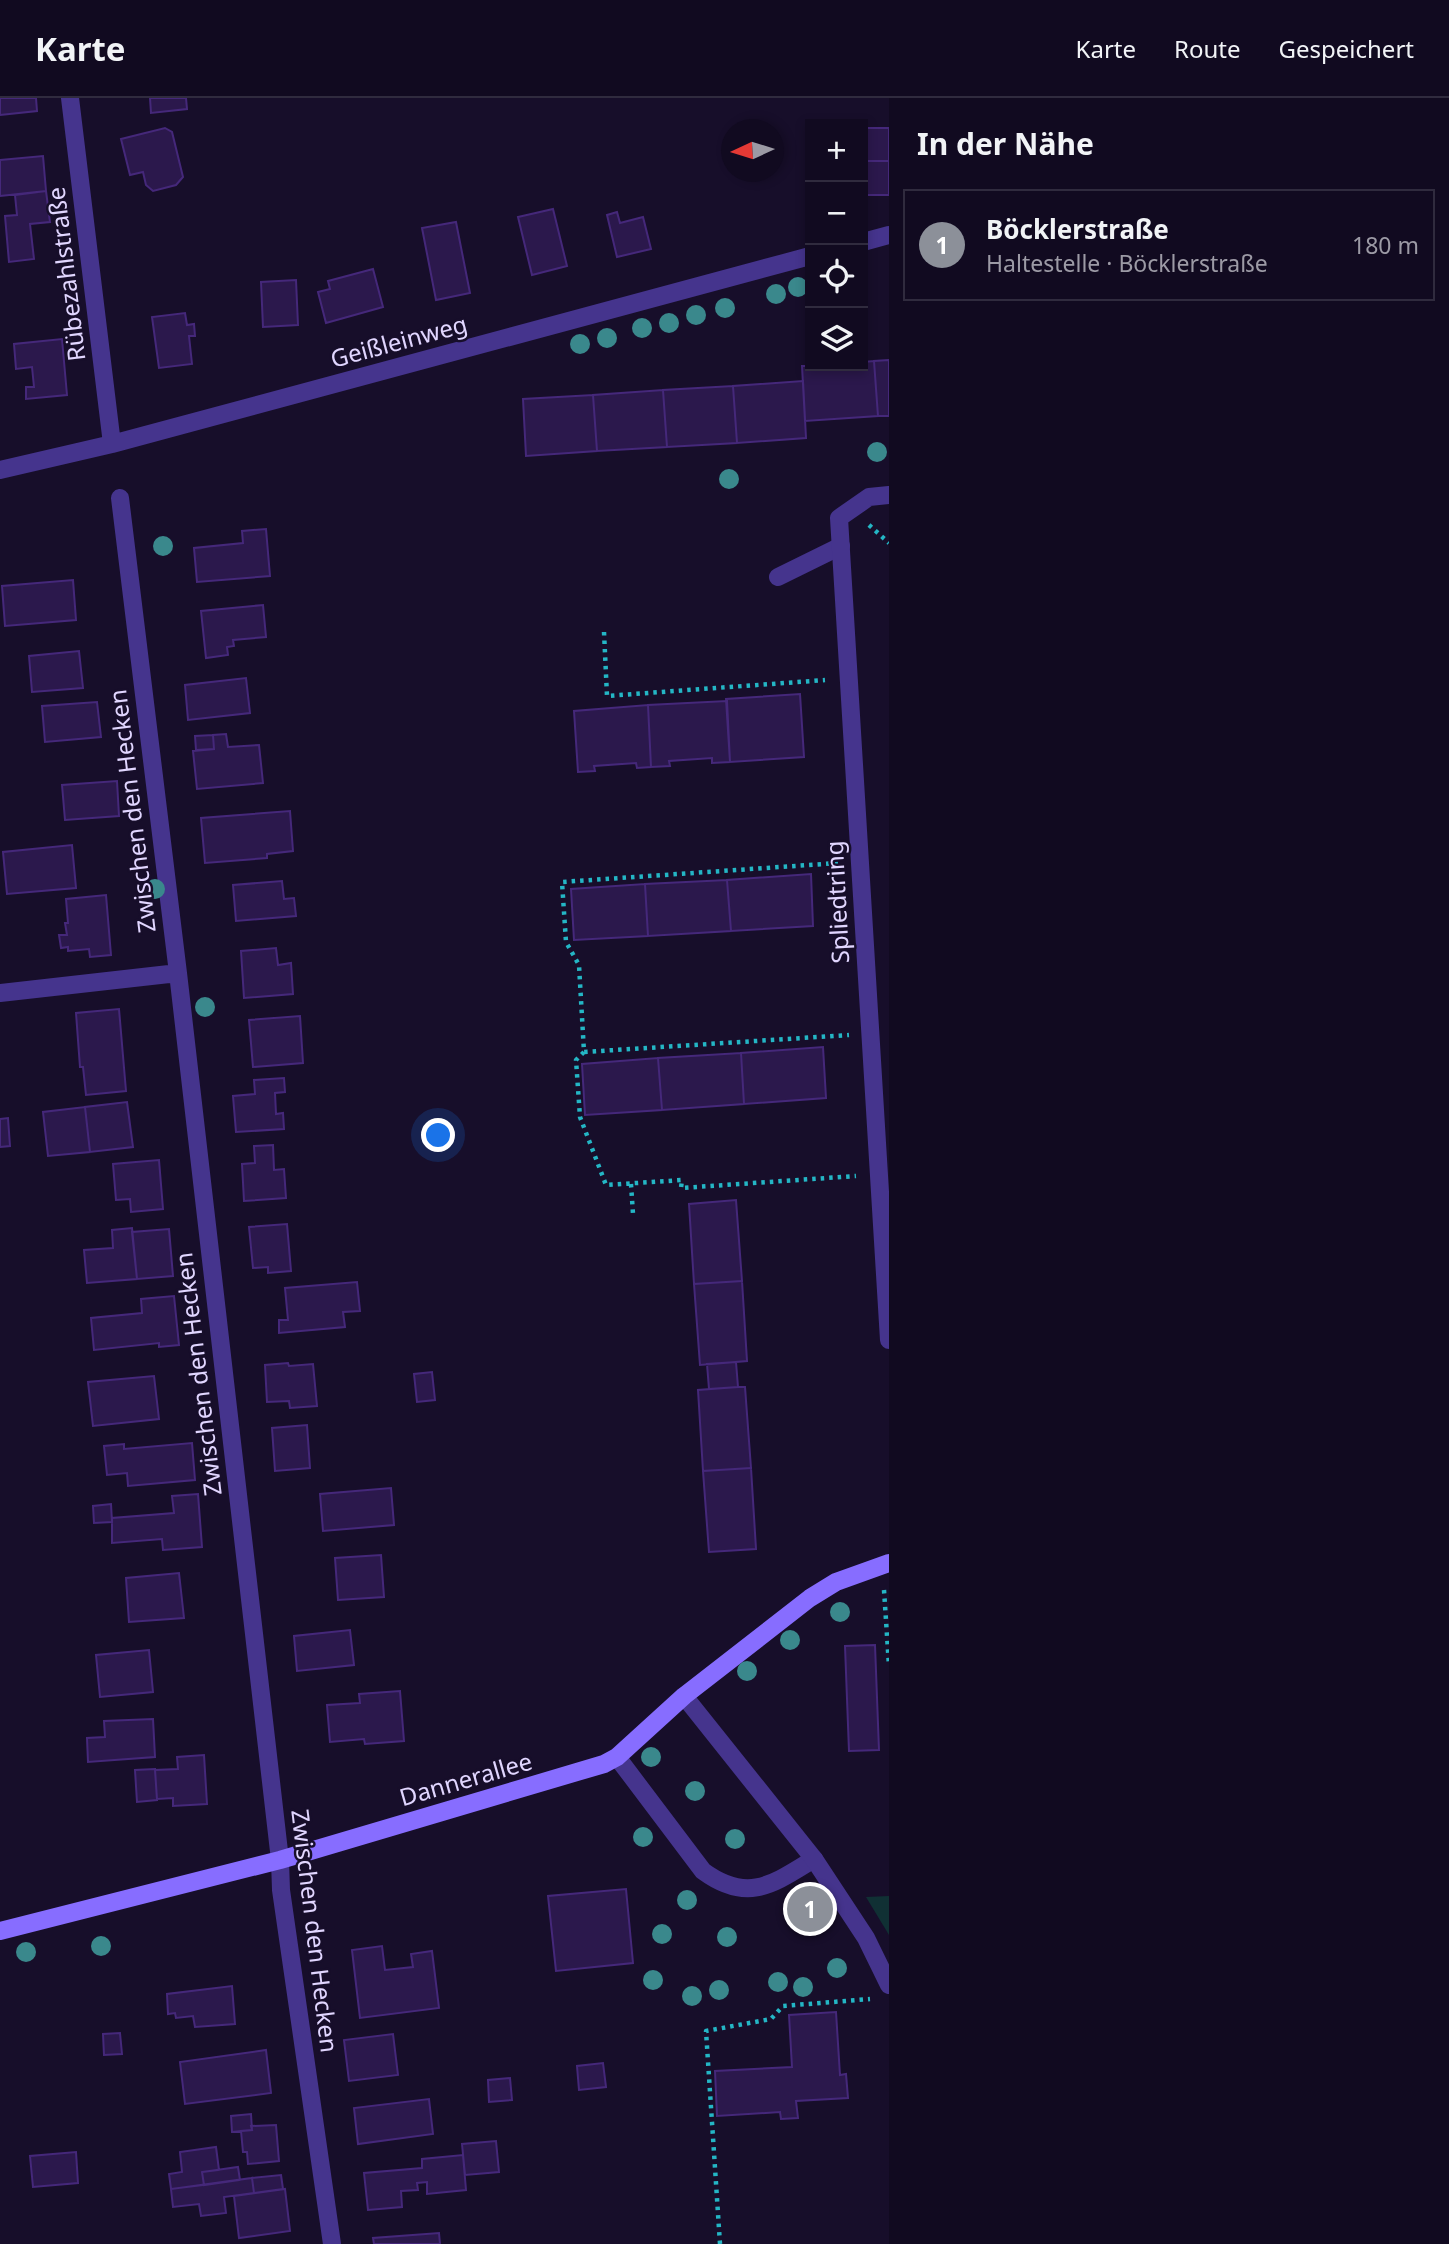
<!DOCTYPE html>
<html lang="de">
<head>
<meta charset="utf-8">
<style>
	:root { --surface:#110a20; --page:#1a1329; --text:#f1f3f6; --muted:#9c9aa5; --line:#302b3e; --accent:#8c9099 }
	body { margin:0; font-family:"Noto Sans",sans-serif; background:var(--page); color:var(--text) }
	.controls { position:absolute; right:21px; top:21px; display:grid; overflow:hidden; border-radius:0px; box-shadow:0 4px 10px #0003 }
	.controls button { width:63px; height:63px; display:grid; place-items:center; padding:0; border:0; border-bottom:2px solid var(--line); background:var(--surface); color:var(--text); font:35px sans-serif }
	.compass { position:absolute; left:721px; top:21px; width:63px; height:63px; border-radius:50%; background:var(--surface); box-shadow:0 4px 10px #0003; rotate:266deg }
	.you { position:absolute; left:439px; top:1038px; width:24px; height:24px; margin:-18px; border:5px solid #fff; border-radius:50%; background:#1a73e8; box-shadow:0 0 0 10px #1a73e833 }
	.badge { display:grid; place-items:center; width:46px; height:46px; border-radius:50%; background:var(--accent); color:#fff; font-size:23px; font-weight:700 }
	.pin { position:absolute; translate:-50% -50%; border:4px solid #fff; box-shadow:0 2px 7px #0006 }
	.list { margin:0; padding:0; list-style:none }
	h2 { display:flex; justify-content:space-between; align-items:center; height:91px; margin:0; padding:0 28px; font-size:30px }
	h2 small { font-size:23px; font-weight:400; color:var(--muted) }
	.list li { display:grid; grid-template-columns:46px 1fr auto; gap:21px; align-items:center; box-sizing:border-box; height:112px; margin:0 14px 14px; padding:0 14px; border:2px solid var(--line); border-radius:0px }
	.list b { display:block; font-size:26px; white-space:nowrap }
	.list p { margin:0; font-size:23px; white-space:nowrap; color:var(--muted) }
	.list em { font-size:23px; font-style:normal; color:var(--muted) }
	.icon { flex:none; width:38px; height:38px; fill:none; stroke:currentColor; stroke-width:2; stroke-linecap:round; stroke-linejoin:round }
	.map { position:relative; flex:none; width:889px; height:2146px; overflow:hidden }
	header { display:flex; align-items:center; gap:42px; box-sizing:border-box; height:98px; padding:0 35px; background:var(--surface); border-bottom:2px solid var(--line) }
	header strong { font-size:33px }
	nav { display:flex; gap:38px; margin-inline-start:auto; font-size:24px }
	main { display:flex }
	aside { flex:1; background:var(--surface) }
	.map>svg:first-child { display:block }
	.green { fill:#103034 }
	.building { fill:#2b184c; stroke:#45287a; stroke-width:2 }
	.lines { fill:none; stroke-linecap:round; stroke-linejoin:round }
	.path { stroke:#24b6c5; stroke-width:4.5; stroke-dasharray:3.5 5; stroke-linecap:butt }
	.lane { stroke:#45348d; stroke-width:18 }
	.street { stroke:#45348d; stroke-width:18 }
	.secondary { stroke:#876dff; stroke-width:18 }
	.tree { fill:#3a888c }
	.labels { text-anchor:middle; stroke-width:5; stroke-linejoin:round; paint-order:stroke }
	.street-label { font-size:24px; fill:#e1d6ff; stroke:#170e2a }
</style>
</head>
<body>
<header>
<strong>Karte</strong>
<nav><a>Karte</a><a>Route</a><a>Gespeichert</a></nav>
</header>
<main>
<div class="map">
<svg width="889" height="2146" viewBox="0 0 889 2146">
	<rect width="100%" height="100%" fill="#170e2a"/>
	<!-- green -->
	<path class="green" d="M889 1798V1837L866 1799Z"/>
	<!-- building -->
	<path class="building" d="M0 0H36L37 13 0 17Z
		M150 0H186L187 11 151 15Z
		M165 30 172 34 183 79 176 87 153 93 146 87 143 74 130 77 121 41Z
		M863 30H889V63H863Z
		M43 58 46 93 0 98V62Z
		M863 63H889V97H863Z
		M46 93 50 124 30 126 34 161 9 164 5 118 17 117 15 97Z
		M553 111 567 168 532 177 518 119Z
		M617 114 620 125 643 119 651 151 617 159 607 117Z
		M456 124 470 195 436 202 422 130Z
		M373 171 383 209 326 225 318 194 330 191 328 183Z
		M296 182 298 227 263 229 261 184Z
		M185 215 187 227 194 226 195 238H189L192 266 159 270 152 219Z
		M62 241 67 297 26 301V289H34L32 269 16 271 14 246Z
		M889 262V318H878L874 263Z
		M874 263 878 318 805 323 802 268H863V264Z
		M803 283 806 340 737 345 733 288Z
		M733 288 737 345 667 349 663 292Z
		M663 292 667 349 597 353 593 297Z
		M593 297 597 353 526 358 523 301Z
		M266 431 270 478 197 484 194 450 243 445 242 433Z
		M73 482 76 522 5 528 2 488Z
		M263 507 266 539 233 542 234 548 227 549 228 557 206 560 201 513Z
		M79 553 83 590 32 594 29 558Z
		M246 580 250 615 188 622 185 587Z
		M800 596 804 659 730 664 726 601Z
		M727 603 730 664 712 665V660L669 663 670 668 651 669 648 607Z
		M97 604 101 639 45 644 42 608Z
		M648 607 651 669 637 670 636 665 594 668 595 673 578 674 574 613Z
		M226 636 228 649 259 647 263 685 197 691 193 653 214 651 213 637Z
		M213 637 214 651 196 652 195 638Z
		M117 683 119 718 65 722 62 687Z
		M290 713 293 753 267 756V760L205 765 201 720Z
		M72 747 76 790 7 796 3 754Z
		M811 776 813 828 731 833 727 782Z
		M727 782 731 833 648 838 645 786Z
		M282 783 284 801 294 800 296 818 236 823 233 787Z
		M645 786 648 838 574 842 571 791Z
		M106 797 111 857 90 859 89 851 68 853V849L61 850 59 837H67L65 825H68L66 801Z
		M276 850 278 867 291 865 293 896 244 900 241 853Z
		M119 911 126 993 86 997 83 969H80L76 915Z
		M300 918 303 965 253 969 249 922Z
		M823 949 826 1000 744 1006 741 955Z
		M741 955 744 1006 662 1012 658 960Z
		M658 960 662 1012 585 1017 582 966Z
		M284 980 285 994 275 995 276 1016 283 1015 284 1031 236 1034 233 998 255 996 254 982Z
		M127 1004 133 1049 90 1054 85 1009Z
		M85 1009 90 1054 48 1058 43 1014Z
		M8 1020 10 1048 0 1049V1021Z
		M273 1047 274 1072 284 1071 286 1100 244 1103 242 1066 255 1065 254 1048Z
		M159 1062 163 1111 131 1114 130 1101 116 1102 113 1066Z
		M736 1102 742 1183 694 1186 689 1106Z
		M287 1126 291 1173 268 1175V1169L253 1170 249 1129Z
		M132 1130 137 1181 87 1185 84 1152 113 1150 112 1132Z
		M169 1131 173 1178 137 1181 132 1134Z
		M742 1183 747 1263 700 1267 694 1186Z
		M357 1184 360 1213 343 1214 345 1229 279 1235V1222H288L285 1190Z
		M174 1198 179 1247 159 1249V1245L94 1252 91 1220 142 1215 141 1201Z
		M736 1264 738 1289 709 1291 707 1266Z
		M288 1265 289 1268 313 1266 317 1308 290 1310 289 1303 267 1304 265 1267Z
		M432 1274 435 1302 417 1304 414 1276Z
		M154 1278 159 1321 93 1328 88 1284Z
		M738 1289H745L751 1370 703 1373 698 1292Z
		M307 1327 310 1370 275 1373 272 1330Z
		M192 1345 195 1382 128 1388 127 1375 107 1377 104 1348 124 1346V1351Z
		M751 1370 756 1451 709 1454 703 1373Z
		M391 1390 394 1427 323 1433 320 1396Z
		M198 1396 202 1449 163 1452 162 1441 112 1445V1420L174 1415 172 1398Z
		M111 1406 112 1424 94 1425 93 1408Z
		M381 1457 384 1499 338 1502 335 1460Z
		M179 1475 184 1520 129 1524 126 1480Z
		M350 1532 354 1567 297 1573 294 1538Z
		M875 1547 879 1652 849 1653 845 1548Z
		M149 1552 153 1594 100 1599 96 1557Z
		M400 1593 404 1643 365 1646 364 1641 330 1644 327 1607 360 1605 359 1596Z
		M153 1621 155 1659 88 1664 87 1640 105 1639 104 1623Z
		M204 1657 207 1706 173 1708V1700L157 1701 155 1672 178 1671 177 1659Z
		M155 1671 157 1702 137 1704 135 1672Z
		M626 1791 633 1865 556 1873 548 1798Z
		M382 1848 385 1872 413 1869 411 1856 432 1853 439 1910 360 1920 352 1852Z
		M232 1888 235 1926 195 1929 193 1918 176 1920 175 1915 168 1916 167 1896Z
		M836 1914 840 1977 846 1976 848 2000 796 2003 798 2020 781 2021 780 2014 717 2018 715 1973 792 1969 789 1917Z
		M120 1935 122 1956 104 1957 103 1936Z
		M393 1936 398 1977 349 1983 344 1942Z
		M266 1952 271 1995 185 2006 180 1964Z
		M603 1965 606 1989 579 1992 577 1968Z
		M510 1980 512 2002 489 2004 488 1982Z
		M429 2001 433 2036 358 2046 354 2010Z
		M251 2016 252 2032 232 2034 231 2018Z
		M276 2027 279 2063 248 2066 247 2054H243L241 2033 252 2032 251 2028Z
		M496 2043 499 2074 465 2077 462 2046Z
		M216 2049 219 2072 202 2074 204 2087 171 2091 169 2076 182 2074 180 2054Z
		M76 2054 78 2085 33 2089 30 2058Z
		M463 2057 466 2092 427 2096V2084L417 2085 418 2092 401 2093 402 2109 368 2112 364 2075 422 2070V2061Z
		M238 2069 240 2082 204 2087 202 2074Z
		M281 2077 283 2091 254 2095 252 2080Z
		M252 2080 254 2095 224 2099 226 2115 201 2118 199 2106 173 2109 171 2091Z
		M285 2091 290 2133 239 2140 234 2098Z
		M439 2135 440 2146H374L373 2140Z"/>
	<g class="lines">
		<!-- path -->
		<path class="path" d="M869 427 889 445
			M604 534 607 598 825 582
			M838 765 562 784 566 844 579 867 584 954 849 937
			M584 954 576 962 580 1019 606 1087 682 1082 681 1090 856 1078
			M631 1086 633 1116
			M884 1492 889 1568
			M720 2146 706 1933 771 1921 783 1908 870 1901"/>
		<!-- lane -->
		<path class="lane" d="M778 479 841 448
			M617 1659 703 1773C748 1806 773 1786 814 1761"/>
		<!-- street -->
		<path class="street" d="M70 0 112 346
			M863 144 889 137
			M0 372 112 346 810 158
			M889 397 869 399 839 420 889 1242
			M120 400 178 875 280 1762 281 1792 332 2146
			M0 895 178 875
			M684 1598 814 1761 866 1840 889 1887"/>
		<!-- secondary -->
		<path class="secondary" d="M0 1833 280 1762 604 1666 617 1659 684 1598 810 1500 836 1484 889 1465"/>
	</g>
	<!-- trees -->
	<g class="tree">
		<circle cx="798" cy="189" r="10"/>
		<circle cx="776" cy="196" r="10"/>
		<circle cx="725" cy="210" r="10"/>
		<circle cx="696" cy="217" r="10"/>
		<circle cx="669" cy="225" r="10"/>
		<circle cx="642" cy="230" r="10"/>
		<circle cx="607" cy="240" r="10"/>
		<circle cx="580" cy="246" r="10"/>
		<circle cx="877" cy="354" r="10"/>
		<circle cx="729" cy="381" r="10"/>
		<circle cx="163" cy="448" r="10"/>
		<circle cx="155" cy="791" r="10"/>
		<circle cx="205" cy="909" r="10"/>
		<circle cx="840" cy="1514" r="10"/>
		<circle cx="790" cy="1542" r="10"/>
		<circle cx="747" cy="1573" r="10"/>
		<circle cx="651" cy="1659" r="10"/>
		<circle cx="695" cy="1693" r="10"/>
		<circle cx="643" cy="1739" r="10"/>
		<circle cx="735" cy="1741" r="10"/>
		<circle cx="687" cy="1802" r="10"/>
		<circle cx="819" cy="1819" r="10"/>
		<circle cx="662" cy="1836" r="10"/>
		<circle cx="727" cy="1839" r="10"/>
		<circle cx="101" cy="1848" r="10"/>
		<circle cx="26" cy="1854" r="10"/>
		<circle cx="837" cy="1870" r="10"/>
		<circle cx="653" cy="1882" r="10"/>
		<circle cx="778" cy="1884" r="10"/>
		<circle cx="803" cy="1889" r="10"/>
		<circle cx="719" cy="1892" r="10"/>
		<circle cx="692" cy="1898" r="10"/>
	</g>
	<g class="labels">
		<!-- street labels -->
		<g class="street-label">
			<text transform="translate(67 176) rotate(-97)" y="8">Rübezahlstraße</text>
			<text transform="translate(399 244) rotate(-15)" y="8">Geißleinweg</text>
			<text transform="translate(133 713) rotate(-97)" y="8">Zwischen den Hecken</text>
			<text transform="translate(838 804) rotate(-93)" y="8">Spliedtring</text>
			<text transform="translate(199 1276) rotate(-97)" y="8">Zwischen den Hecken</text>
			<text transform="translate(466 1682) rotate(-16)" y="8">Dannerallee</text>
			<text transform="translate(314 1833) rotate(83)" y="8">Zwischen den Hecken</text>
		</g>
	</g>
</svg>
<div class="controls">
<button>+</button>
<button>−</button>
<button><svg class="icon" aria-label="locate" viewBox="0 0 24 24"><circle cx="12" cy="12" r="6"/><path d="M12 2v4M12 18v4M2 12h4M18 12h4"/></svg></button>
<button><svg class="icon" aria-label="layers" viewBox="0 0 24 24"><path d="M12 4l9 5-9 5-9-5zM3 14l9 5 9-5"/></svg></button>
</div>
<svg class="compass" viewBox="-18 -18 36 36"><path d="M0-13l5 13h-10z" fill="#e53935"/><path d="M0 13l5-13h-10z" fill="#9c9aa5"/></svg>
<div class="you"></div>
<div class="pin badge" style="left:810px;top:1811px">1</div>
</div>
<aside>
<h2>In der Nähe<small></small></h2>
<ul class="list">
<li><span class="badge">1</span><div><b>Böcklerstraße</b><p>Haltestelle · Böcklerstraße</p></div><em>180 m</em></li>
</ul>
</aside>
</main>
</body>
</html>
